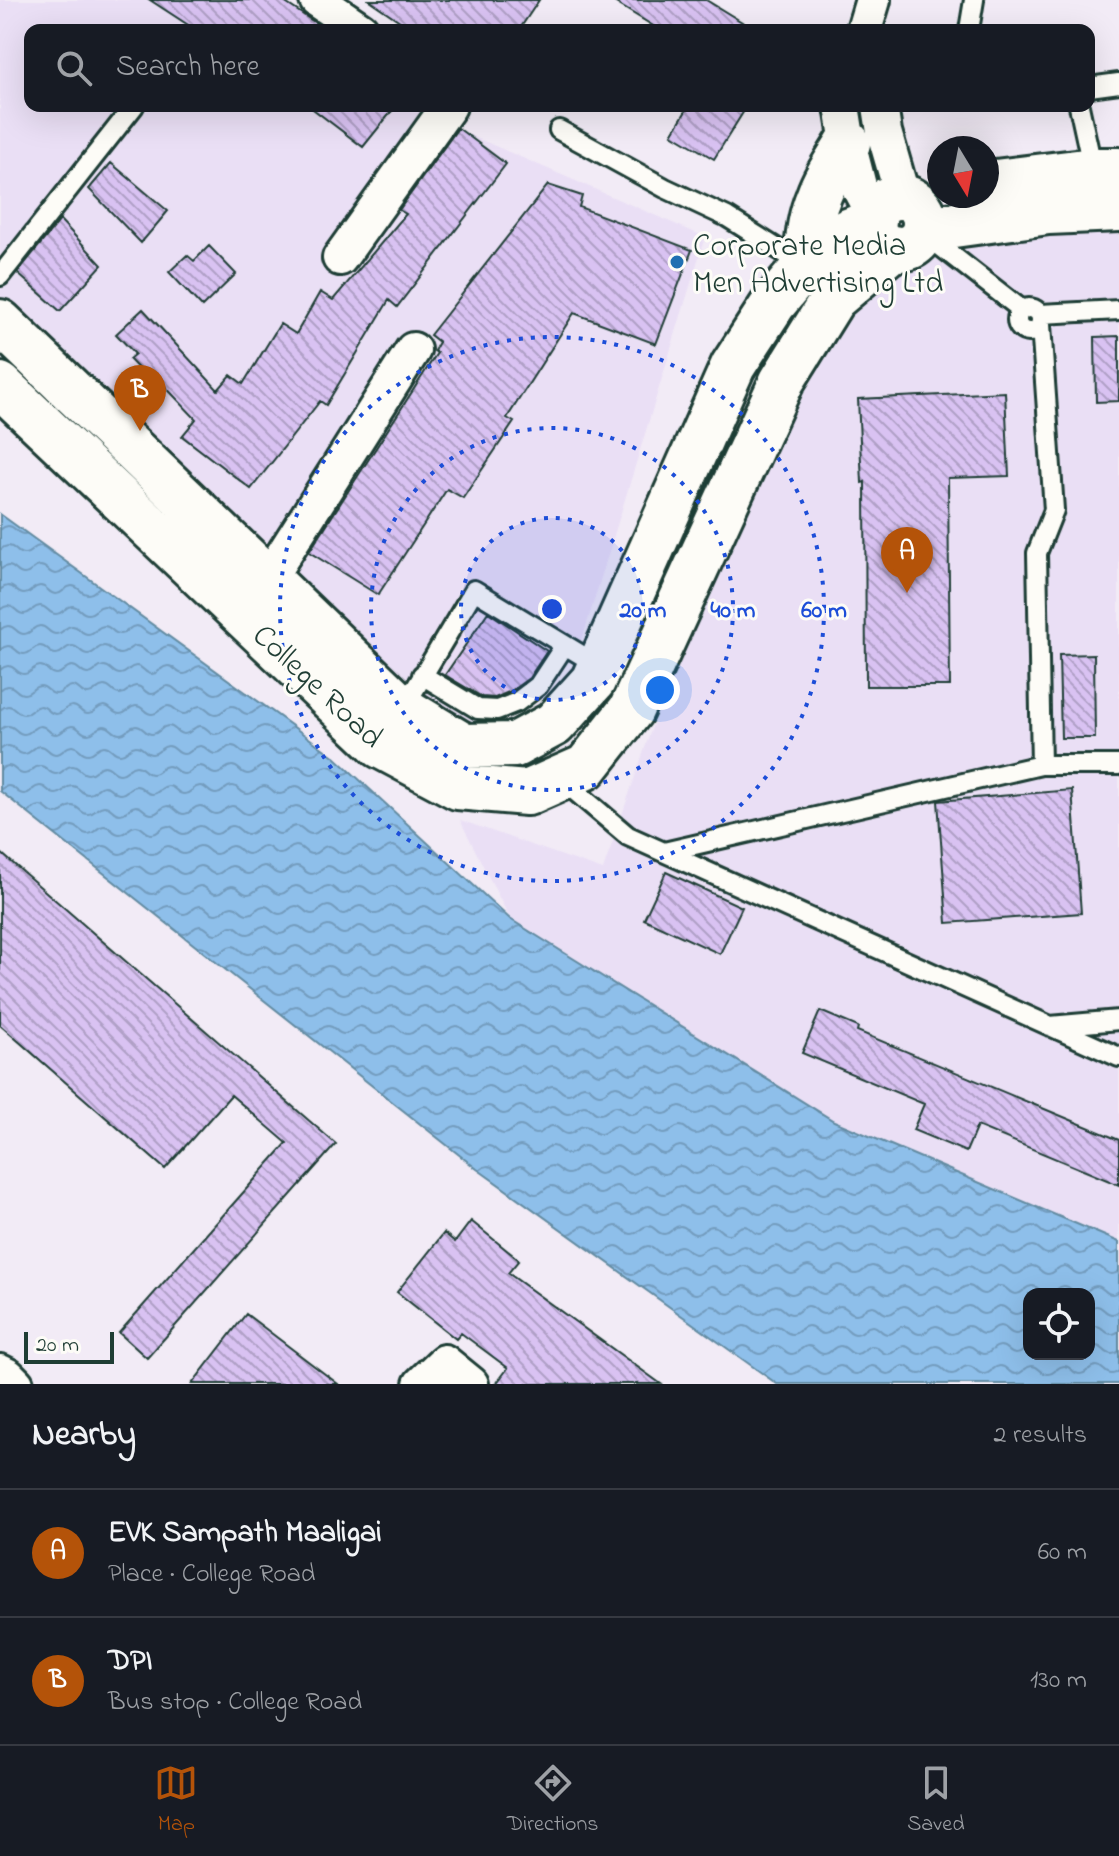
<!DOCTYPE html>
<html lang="en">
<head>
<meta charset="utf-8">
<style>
	:root { --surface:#171b24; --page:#20242c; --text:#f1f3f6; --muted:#9ea1a6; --line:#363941; --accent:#b45309 }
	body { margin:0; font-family:"Indie Flower",sans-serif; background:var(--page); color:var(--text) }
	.controls { position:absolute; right:24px; bottom:24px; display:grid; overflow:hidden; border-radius:16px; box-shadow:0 8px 32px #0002 }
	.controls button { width:72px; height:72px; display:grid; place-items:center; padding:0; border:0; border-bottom:2px solid var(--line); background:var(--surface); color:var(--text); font:40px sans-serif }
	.compass { position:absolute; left:927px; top:136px; width:72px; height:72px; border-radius:50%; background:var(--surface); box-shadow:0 8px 32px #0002; rotate:170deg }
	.scale { position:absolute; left:24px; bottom:20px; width:90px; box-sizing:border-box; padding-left:8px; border:4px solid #1f3d34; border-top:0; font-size:22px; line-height:28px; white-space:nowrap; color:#1f3d34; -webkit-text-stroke:6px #fdfcf7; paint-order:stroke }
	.you { position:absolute; left:660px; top:690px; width:28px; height:28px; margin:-20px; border:6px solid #fff; border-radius:50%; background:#1a73e8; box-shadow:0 0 0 12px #1a73e833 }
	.badge { display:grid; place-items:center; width:52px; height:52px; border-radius:50%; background:var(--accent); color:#fff; font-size:26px; font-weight:700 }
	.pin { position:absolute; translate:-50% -66px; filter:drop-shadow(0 2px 4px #0008) }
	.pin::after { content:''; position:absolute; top:42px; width:28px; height:24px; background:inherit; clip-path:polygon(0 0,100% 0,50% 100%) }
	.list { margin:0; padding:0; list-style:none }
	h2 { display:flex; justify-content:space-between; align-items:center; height:104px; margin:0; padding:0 32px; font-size:34px }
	h2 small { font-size:26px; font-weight:400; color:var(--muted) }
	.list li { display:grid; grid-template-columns:52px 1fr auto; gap:24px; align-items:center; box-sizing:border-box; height:128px; padding:0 32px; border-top:2px solid var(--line) }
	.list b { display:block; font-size:30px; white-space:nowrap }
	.list p { margin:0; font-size:26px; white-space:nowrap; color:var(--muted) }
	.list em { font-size:26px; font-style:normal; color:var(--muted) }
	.icon { flex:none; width:44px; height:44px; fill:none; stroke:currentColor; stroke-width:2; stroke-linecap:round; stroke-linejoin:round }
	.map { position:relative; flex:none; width:1119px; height:1384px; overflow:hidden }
	.search { position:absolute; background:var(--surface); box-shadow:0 8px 32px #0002; left:24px; right:24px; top:24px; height:88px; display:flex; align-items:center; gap:20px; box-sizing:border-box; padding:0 28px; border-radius:16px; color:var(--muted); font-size:30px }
	.sheet { height:360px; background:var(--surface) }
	nav { display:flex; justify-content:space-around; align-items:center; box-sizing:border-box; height:112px; border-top:2px solid var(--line); background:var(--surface); font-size:22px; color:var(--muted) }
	nav a { display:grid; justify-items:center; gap:4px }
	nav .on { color:var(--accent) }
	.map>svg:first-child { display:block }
	.built { fill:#eadff5 }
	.water { fill:url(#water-waves); stroke:#628ba1; stroke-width:2; fill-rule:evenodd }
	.building { fill:url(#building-back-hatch); stroke:#1f3d34; stroke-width:2 }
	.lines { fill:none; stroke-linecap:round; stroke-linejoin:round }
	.service-casing { stroke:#1f3d34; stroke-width:24 }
	.minor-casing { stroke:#1f3d34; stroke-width:40 }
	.secondary-casing { stroke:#1f3d34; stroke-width:50 }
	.service { stroke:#fdfcf7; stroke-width:18 }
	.minor { stroke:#fdfcf7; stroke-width:34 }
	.secondary { stroke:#fdfcf7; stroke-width:44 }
	.ring { fill:none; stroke:#1d4ed8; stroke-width:4; stroke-dasharray:4 8 }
	.poi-dot { fill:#1f6fb2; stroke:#fdfcf7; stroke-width:3 }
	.labels { text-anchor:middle; stroke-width:6; stroke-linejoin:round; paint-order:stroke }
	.poi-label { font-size:32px; fill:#1f3d34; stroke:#fdfcf7; text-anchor:start }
	.street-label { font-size:32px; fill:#1f3d34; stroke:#fdfcf7 }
	.centre { fill:#1d4ed8; stroke:#fdfcf7; stroke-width:4 }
	.ring-label { font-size:24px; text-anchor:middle; font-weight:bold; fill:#1d4ed8; stroke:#fdfcf7; stroke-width:6; stroke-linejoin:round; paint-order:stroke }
</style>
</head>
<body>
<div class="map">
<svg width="1119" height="1384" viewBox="0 0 1119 1384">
	<defs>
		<pattern id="water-waves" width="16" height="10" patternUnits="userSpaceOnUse" patternTransform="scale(2)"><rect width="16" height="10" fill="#8ebfea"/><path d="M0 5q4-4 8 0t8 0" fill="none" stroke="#739cbe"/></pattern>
		<pattern id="building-back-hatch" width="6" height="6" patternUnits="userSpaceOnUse" patternTransform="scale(2)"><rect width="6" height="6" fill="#d9c2f2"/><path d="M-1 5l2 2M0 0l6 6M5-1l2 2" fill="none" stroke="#af9fc5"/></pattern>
	</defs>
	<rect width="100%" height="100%" fill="#f2ebf6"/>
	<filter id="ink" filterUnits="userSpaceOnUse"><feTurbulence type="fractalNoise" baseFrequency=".0125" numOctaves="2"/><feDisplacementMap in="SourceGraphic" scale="16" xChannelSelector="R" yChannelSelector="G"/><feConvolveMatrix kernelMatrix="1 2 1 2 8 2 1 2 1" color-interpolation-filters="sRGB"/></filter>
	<g filter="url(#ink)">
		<!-- built -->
		<path class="built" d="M0 0H250L298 30H30V106H422L472 136 705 237 583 637 550 684 513 715 469 724 429 711 0 296Z
			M1119 219V1242L834 1121 510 919 460 820 603 870 769 387 843 292 927 245Z"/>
		<!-- water -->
		<path class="water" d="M0 514 335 757 510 919 834 1121 1119 1242V1384H777L477 1169 0 791ZM1029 1294H1089V1354H1029Z"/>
		<!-- building -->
		<path class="building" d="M150 0H281L326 30H196Z
			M369 0H539L519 30H413Z
			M611 0H706L755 30H660Z
			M309 106H396L363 147Z
			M689 106H747L714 159 672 134Z
			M458 128 506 164 397 307 389 300 326 405 320 401 251 489 182 436 196 419 155 376 150 381 129 359 135 354 116 334 143 309 218 390 231 375 243 384 280 324 296 334 320 292 333 300 406 214 399 210Z
			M111 163 168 211 141 243 89 189Z
			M548 185 582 196 579 207 692 250 656 344 574 313 507 418 514 422 463 498 447 489 378 595 309 552 437 353 434 351 439 342 430 335Z
			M60 220 102 265 60 311 17 273Z
			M209 246 236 274 202 307 169 272 187 255 194 261Z
			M1119 336V401L1096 402 1095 337Z
			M1005 392 1009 476 948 478 950 686H866L865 482 862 483 858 399Z
			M488 612 547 651 529 678 511 691 495 698 482 697 445 675Z
			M1094 654 1095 738H1061L1059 655Z
			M1072 790 1081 913 947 923 938 801Z
			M0 852 336 1144 147 1358 119 1333 287 1143 231 1095 165 1169 0 1025Z
			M666 872 742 907 720 954 644 919Z
			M820 1011 858 1027 857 1031 1119 1140V1185L977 1126 966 1152 913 1130 924 1104 802 1053Z
			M471 1221 519 1260 508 1273 661 1384H496L508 1368 461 1333 456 1339 397 1292 444 1233 455 1242Z
			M246 1314 338 1384H192Z"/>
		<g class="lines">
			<defs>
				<path id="service" d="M969 30 974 0
					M1089 87 1119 83
					M1079 106 1093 170
					M559 130 665 188 727 217 805 266
					M926 235 1022 310
					M0 276 134 106
					M1017 320a12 12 0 1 1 24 0a12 12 0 1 1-24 0Z
					M1040 314 1119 310
					M422 675 478 709 497 710 517 702 538 686 565 645
					M403 709 474 590 598 665
					M1041 765 1037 553 1054 510 1041 325
					M562 780 628 836 1119 1057
					M664 852 1041 765H1119
					M1050 1026 1119 1020"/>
				<path id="minor" d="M317 0 361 30
					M864 30 873 0
					M842 106 848 143 860 190 874 216
					M880 106 884 132 903 198
					M340 258 449 106
					M268 579 413 350
					M0 1372 8 1376 16 1384
					M421 1384 444 1362 471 1384"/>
				<path id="secondary" d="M987 183 1093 170H1119
					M873 223a26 26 0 1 1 52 0a26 26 0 1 1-52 0Z
					M925 229 1048 212 1119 209
					M805 266C808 243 809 219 818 198 825 178 837 161 848 143
					M0 322 403 709 464 746 515 745 554 724 593 681 733 366 774 303 805 266 848 231 874 221
					M0 385 381 746 458 787 527 793 586 767 631 710 782 381 833 299 893 248"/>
			</defs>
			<!-- service casing -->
			<use href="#service" class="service-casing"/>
			<!-- minor casing -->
			<use href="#minor" class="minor-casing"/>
			<!-- secondary casing -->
			<use href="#secondary" class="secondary-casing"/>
			<!-- service -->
			<use href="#service" class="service"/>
			<!-- minor -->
			<use href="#minor" class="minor"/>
			<!-- secondary -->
			<use href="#secondary" class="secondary"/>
		</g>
	</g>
	<!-- distance rings -->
	<circle cx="552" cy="609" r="91" fill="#1d4ed8" fill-opacity=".12"/>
	<g class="ring">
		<circle cx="552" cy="609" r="91"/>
		<circle cx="552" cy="609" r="181"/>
		<circle cx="552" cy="609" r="272"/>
	</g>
	<!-- markers -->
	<circle class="poi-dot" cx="677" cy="262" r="8"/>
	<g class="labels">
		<!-- poi labels -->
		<g class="poi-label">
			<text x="693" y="255">Corporate Media<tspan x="693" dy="37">Men Advertising Ltd</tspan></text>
		</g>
		<!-- street labels -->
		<g class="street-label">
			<text transform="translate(319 685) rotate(43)" y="11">College Road</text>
		</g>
	</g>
	<circle cx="552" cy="609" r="12" class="centre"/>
	<g class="ring-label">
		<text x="643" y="617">20 m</text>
		<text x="733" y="617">40 m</text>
		<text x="824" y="617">60 m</text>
	</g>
</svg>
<div class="controls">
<button><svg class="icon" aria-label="locate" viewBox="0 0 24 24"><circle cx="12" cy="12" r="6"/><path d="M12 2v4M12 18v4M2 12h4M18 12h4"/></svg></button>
</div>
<svg class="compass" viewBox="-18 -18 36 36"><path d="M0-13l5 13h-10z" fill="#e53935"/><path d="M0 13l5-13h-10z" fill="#9ea1a6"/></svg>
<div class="scale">20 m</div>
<div class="you"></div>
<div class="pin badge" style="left:907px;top:593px">A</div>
<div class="pin badge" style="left:140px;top:431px">B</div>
<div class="search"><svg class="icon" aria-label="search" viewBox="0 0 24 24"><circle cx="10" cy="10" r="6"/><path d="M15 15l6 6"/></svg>Search here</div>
</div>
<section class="sheet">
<h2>Nearby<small>2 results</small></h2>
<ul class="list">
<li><span class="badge">A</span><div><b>EVK Sampath Maaligai</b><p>Place · College Road</p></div><em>60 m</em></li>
<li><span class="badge">B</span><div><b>DPI</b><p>Bus stop · College Road</p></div><em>130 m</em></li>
</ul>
</section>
<nav>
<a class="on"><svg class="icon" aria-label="map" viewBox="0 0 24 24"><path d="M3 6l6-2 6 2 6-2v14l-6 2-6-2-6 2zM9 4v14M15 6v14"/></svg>Map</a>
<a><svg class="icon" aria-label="directions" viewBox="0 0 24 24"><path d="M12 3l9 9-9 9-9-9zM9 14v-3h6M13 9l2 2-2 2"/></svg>Directions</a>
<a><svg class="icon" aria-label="saved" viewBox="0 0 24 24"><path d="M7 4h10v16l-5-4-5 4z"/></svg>Saved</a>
</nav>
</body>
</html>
